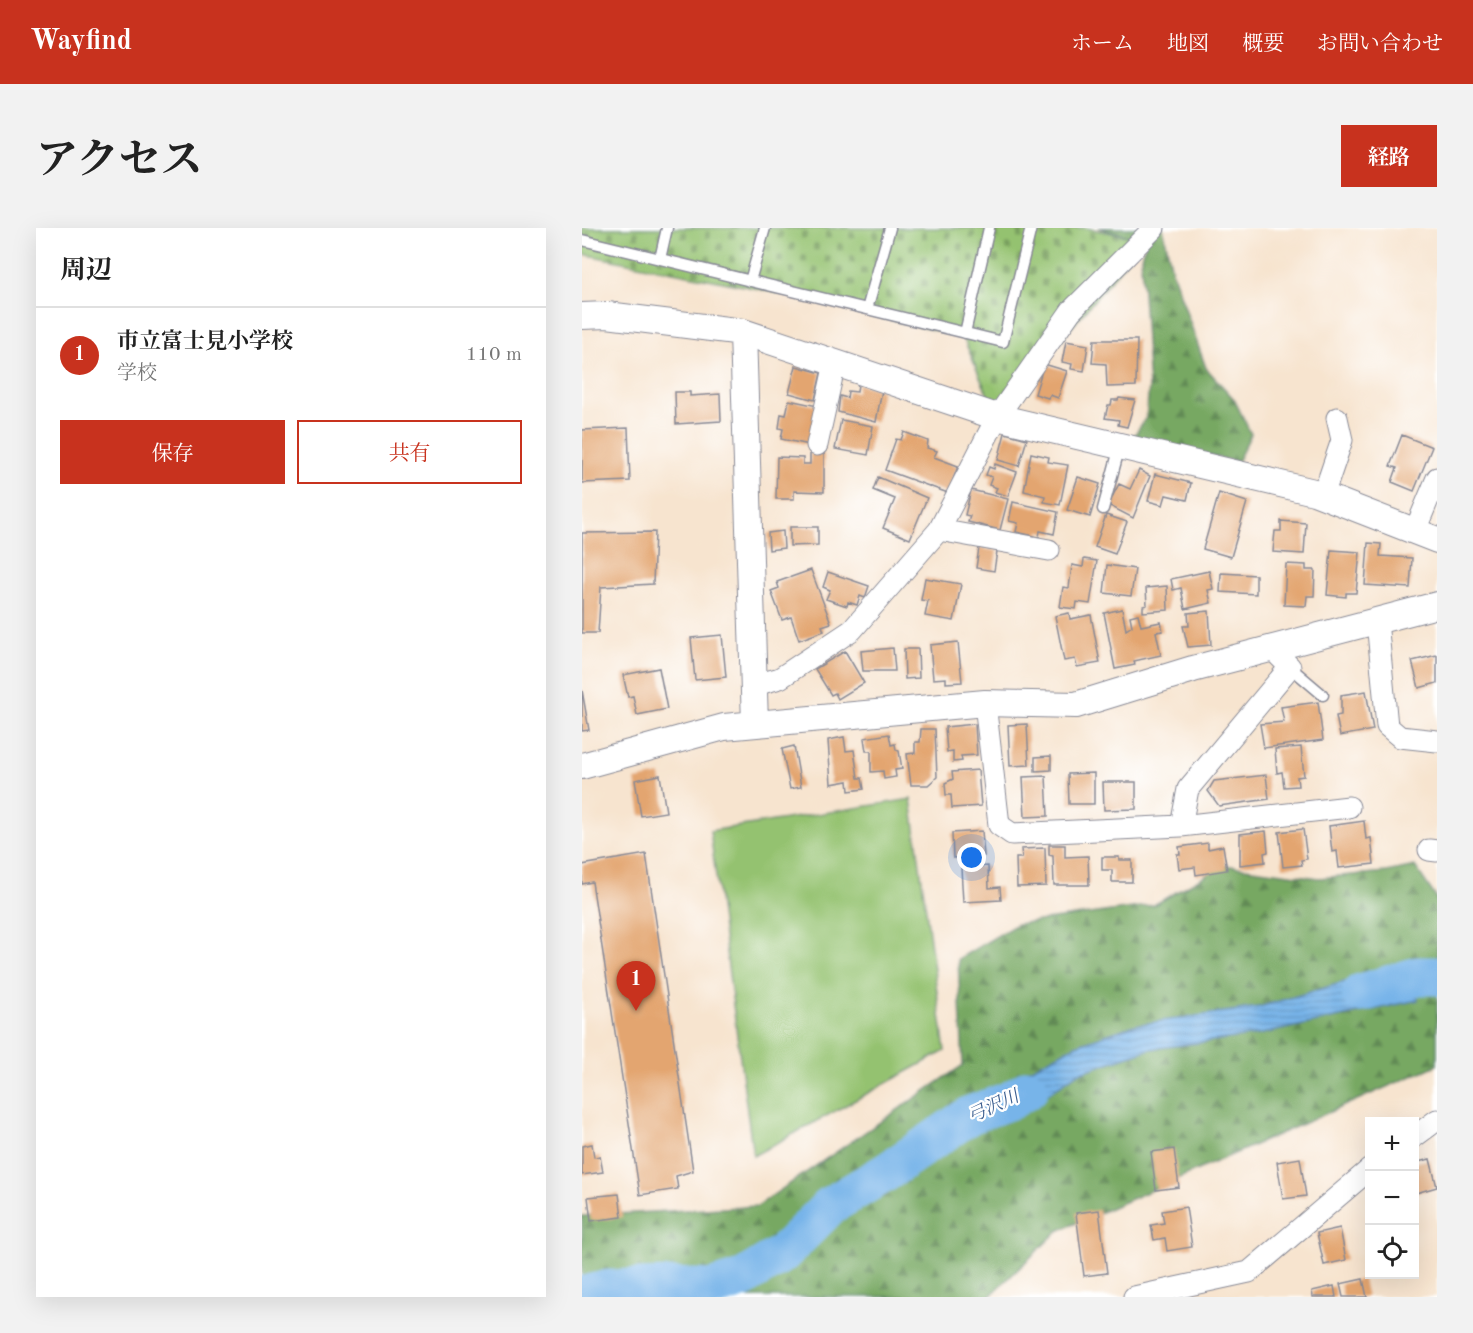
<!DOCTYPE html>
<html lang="ja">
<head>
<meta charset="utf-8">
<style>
	:root { --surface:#fff; --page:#f2f2f2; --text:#222; --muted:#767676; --line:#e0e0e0; --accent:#c8321e }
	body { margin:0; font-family:"Old Standard TT","Noto Serif JP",serif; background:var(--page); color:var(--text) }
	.controls { position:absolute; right:18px; bottom:18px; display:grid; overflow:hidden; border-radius:0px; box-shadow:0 6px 24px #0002 }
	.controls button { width:54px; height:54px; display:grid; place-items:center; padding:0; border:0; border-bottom:2px solid var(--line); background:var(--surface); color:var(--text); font:30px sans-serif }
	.you { position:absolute; left:390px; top:630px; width:21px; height:21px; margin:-15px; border:4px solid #fff; border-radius:50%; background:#1a73e8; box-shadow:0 0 0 9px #1a73e833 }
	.badge { display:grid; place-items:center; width:39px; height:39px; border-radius:50%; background:var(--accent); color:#fff; font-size:20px; font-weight:700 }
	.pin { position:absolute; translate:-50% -50px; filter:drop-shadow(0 2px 3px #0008) }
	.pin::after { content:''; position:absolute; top:32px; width:21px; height:18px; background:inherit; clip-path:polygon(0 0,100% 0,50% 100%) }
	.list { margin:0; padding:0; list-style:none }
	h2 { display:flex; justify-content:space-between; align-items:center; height:78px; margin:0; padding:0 24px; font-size:26px }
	h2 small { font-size:20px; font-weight:400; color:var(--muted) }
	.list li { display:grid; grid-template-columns:39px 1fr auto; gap:18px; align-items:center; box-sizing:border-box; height:96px; padding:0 24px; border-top:2px solid var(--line) }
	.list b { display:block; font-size:22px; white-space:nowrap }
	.list p { margin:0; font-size:20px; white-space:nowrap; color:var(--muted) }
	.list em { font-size:20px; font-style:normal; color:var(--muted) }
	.actions { display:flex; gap:12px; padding:18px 24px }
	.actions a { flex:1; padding:14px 0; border:2px solid var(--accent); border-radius:0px; text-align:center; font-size:21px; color:var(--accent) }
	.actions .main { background:var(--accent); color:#fff }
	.icon { flex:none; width:33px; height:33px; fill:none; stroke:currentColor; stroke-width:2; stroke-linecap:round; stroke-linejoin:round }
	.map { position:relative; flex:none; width:855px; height:1069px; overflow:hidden; border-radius:0px }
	header { display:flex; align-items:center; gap:36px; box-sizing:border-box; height:84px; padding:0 30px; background:var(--accent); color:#fff }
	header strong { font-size:28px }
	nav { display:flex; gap:33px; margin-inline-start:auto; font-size:21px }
	.intro { display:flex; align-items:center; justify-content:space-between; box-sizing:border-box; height:144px; padding:0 36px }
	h1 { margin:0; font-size:42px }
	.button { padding:15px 27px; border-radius:0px; background:var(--accent); color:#fff; font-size:21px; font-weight:700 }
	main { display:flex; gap:36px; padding:0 36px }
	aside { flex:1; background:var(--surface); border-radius:0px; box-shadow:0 6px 24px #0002 }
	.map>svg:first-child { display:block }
	.forest { fill:url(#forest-firs); stroke:#496c60; stroke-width:1.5 }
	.cemetery { fill:url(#cemetery-stones); stroke:#587867; stroke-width:1.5 }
	.park { fill:#94c270; stroke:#587867; stroke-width:1.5 }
	.water { fill:url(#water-rules); stroke:#4972a4; stroke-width:1.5 }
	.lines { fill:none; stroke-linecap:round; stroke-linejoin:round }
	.river { stroke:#77b4e9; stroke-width:39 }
	.building { fill:#e3a570 }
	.service-casing { stroke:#898a96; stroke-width:13 }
	.minor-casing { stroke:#898a96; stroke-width:23 }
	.tertiary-casing { stroke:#898a96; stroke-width:28 }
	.service { stroke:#fff; stroke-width:10 }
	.minor { stroke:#fff; stroke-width:21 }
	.tertiary { stroke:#fff; stroke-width:26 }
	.labels { text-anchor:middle; stroke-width:4.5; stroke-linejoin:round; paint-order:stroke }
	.water-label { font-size:18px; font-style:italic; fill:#3b5e8f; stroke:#fff }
</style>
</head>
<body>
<header>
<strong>Wayfind</strong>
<nav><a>ホーム</a><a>地図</a><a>概要</a><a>お問い合わせ</a></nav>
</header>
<div class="intro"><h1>アクセス</h1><a class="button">経路</a></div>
<main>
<aside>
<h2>周辺<small></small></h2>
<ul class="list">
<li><span class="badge">1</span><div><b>市立富士見小学校</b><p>学校</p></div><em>110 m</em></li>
</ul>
<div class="actions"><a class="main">保存</a><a>共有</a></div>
</aside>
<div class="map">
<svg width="855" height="1069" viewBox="0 0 855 1069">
	<defs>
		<pattern id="forest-firs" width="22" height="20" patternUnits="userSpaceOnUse" patternTransform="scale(1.5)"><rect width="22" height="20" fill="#77a862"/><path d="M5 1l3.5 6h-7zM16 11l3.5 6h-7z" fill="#618954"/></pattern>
		<pattern id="cemetery-stones" width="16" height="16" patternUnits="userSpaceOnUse" patternTransform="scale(1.5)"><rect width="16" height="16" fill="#94c270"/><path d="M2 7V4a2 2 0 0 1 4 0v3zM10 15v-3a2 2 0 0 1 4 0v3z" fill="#789e5f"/></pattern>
		<pattern id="water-rules" width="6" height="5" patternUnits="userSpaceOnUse" patternTransform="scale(1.5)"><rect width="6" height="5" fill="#77b4e9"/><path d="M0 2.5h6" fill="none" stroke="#6193c0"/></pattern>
	</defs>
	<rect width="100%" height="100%" fill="#fff"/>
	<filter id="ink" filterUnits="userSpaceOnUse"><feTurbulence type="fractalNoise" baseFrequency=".0167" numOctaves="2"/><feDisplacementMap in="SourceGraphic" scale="12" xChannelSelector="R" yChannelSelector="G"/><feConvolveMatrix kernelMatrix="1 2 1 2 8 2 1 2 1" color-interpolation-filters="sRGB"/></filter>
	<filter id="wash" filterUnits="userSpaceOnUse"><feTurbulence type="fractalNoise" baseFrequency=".008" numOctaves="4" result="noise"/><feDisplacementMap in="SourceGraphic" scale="24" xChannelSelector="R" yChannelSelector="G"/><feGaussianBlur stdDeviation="1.35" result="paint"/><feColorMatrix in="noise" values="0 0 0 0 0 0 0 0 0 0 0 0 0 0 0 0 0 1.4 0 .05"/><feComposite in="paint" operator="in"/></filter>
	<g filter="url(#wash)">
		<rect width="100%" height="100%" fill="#f7e4cf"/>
		<!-- forest -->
		<path class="forest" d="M516 0H558L555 10Z
			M567 0H581L590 43 624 140 652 171 669 206 655 234 551 209 564 190 567 159 559 34Z
			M641 637 737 650 804 644 833 638 855 671V837L476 1003 407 1069H0V988L175 978 381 837 376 731 435 696 572 677Z"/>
		<!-- cemetery -->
		<path class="cemetery" d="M0 0H504L555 10 572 0 415 189 381 109 206 67 0 26Z"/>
		<!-- park -->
		<path class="park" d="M329 571 363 823 171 928 128 603Z"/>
		<!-- water -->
		<path class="water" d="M828 735 836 772 675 807 568 821 496 845 445 880 406 900 395 869 494 817 553 797 677 779Z
			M855 735V764H846L837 736Z"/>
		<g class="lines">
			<!-- river -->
			<path class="river" d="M779 765 836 748H855
				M0 1068 27 1061 92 1059 128 1061 160 1051 201 1025 249 977 303 945 388 887 429 872 447 861"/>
		</g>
		<g id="blocks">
			<!-- building -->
			<path class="building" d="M512 112H555L554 158 525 159 524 136 510 135Z
				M484 113 506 117 502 143 489 141 490 136 480 134Z
				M462 136 485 143 476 170 468 167 466 170 453 166Z
				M214 138 239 145 233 172 207 165Z
				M276 156 300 162 294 194 256 184 258 168 265 170 266 163 275 164Z
				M93 164H108V168L138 166 139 193 94 196Z
				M537 170 553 172 545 199 536 197 537 192 523 190 526 177H529L530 172H536Z
				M207 172 236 178 228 217 199 211 201 201 197 200 199 186 204 187Z
				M259 192 291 198 286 227 253 221Z
				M46 200 48 253 0 255V202Z
				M322 204 346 213 345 220 355 223 352 229 376 238 366 265 303 242 314 211 319 212Z
				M423 205 445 211 437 238 416 232Z
				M820 207 850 219 832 263 810 254 815 240 808 238Z
				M449 225 467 229 466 234 486 237 478 277 462 274 463 268 442 263Z
				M228 226H242V264L212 263V271H194L195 229 221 230V236H228Z
				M413 236 435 244 426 268 413 264 415 260 407 257 410 249 404 247 407 239 412 241Z
				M557 242 568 248 551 290 526 277 537 256 548 261Z
				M573 246 609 255 605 272 584 267 581 277 566 273Z
				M296 249 345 270 328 311 301 300 313 271 291 262Z
				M496 249 518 256 508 289 485 282Z
				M389 262 426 271 418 302 386 294 388 288 383 287Z
				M637 265 665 274 649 329 621 321Z
				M431 274 476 284 472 306 458 303 457 309 434 304 436 295 427 293Z
				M524 287 545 294 533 326 513 319Z
				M699 293 724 295 722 326 691 324 693 303H699Z
				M208 299H236V317L208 318Z
				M201 303 202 320 187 322 186 305Z
				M73 304 71 356 19 359 16 405H0V305Z
				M786 315 799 316 798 328 830 330 828 360 783 357Z
				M397 320 415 323 412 343 394 340Z
				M749 322 778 324 774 365H764V369L745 367Z
				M502 331 515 333 508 376 495 374 494 381 478 379 481 359 487 360 490 337 501 339Z
				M704 336 724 337V342H733L732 368H725L724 378 702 377Z
				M525 337 553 341 549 368 522 365Z
				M229 342 249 395 240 398 242 403 217 412 209 389 200 392 189 363 197 360 195 354Z
				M627 343 631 361 626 362 629 375 603 381 599 360 591 362 589 351Z
				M246 344 287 358 283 370 278 368 275 377 266 374 265 378 244 371 248 362 241 359Z
				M639 345 674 347V366L638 364Z
				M343 350 379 356 372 393 343 388 346 373 339 372Z
				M585 358 586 382 561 384V378L565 377 564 360Z
				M540 381 544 402 550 398 548 388 556 386 559 398 579 394 581 403 574 404 579 427 552 433 553 437 533 441 522 385Z
				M627 383 629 417 606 419 601 398H607L606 385Z
				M487 385 488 391 509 387 518 435 495 439 493 431 482 433 473 388Z
				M140 407 144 449 113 452 109 410Z
				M376 414 380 454 364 455V450L351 451 348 417Z
				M311 420 313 443H281L279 423Z
				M322 421H336L337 450 323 451Z
				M263 423 282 455 256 471 253 465 249 467 233 441Z
				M855 427V455L837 460 830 433Z
				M77 440 85 481 55 487 51 468 46 469 41 447Z
				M0 462 7 502 0 503Z
				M784 463 791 502 758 508 754 488 759 487V467Z
				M736 474 741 512 682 520 678 496 702 494 699 479Z
				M393 496 395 527 379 528 380 533 371 534V523L365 524 363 499Z
				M445 496 447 537 428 538 426 497Z
				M339 501H353L355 549 346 557H329L325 526 333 525V514H338Z
				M307 506 309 517 313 516 314 522 317 523 320 541 313 542 314 549 302 551 301 543 289 544V523H284L282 510Z
				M262 509 264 523 272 522 276 550H280L282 561 267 563 266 553 249 556 246 512Z
				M212 518 219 559 208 561 200 521Z
				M719 519 722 548 715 549 716 558 702 559 700 544 695 545 693 521Z
				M469 528V542L453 543V529Z
				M396 542 399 578 370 580 369 567H364L363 555 371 551 370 544Z
				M512 545V576H487L486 546Z
				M78 547 84 584 59 588 53 552Z
				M684 547 687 571 637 578 626 563 632 553Z
				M464 548 466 588 443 589 441 549Z
				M521 554H554V581L522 582Z
				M782 593 784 611 789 610 792 636 757 640 755 623 750 624 747 598Z
				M721 601 725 631 719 632 720 637 701 639 697 604Z
				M400 603 402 628 371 630 370 605Z
				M684 603 686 624 682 625 683 634 658 637V606Z
				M626 615V621L641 618 645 642 614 647 613 639 597 641 595 626H598L597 619Z
				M467 617H483V629L506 628 507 657H472L471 628 467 627Z
				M463 620 464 658 435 659 434 630H440L439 621Z
				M64 626 111 943 94 948 96 961 58 967 10 654 0 656V637Z
				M520 629H537V632H550V654H530V642H520Z
				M406 638 407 660 418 659 419 672 381 674 379 640Z
				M10 916 12 929 18 928 21 944 0 947V918Z
				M592 921 597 959 574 962 569 924Z
				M718 930 724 968 701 971 695 934Z
				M848 931 855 959 834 965 832 935Z
				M37 966 40 989 9 993 6 969Z
				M604 979 610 1019 585 1023 583 1010 572 1012 569 997 582 995 580 983Z
				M517 982 525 1045 502 1048 494 985Z
				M758 1000 764 1032 742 1037 735 1005Z
				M781 1051 785 1069H761L758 1056Z
				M752 1058 754 1069H731L730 1063Z"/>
		</g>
	</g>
	<g filter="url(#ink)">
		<use href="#blocks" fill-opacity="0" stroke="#898a96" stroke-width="1.5"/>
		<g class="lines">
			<defs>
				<path id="service" d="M0 12 421 114 449 0
					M78 31 85 0
					M168 53 183 0
					M285 81 308 0
					M383 105 407 0
					M521 281 538 218
					M708 439 741 467"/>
				<path id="minor" d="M235 217 253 135
					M741 268 760 212 755 190
					M357 302 467 322
					M832 305 855 250
					M795 393 805 498 818 509 855 513
					M170 458 198 450 270 402 357 302 415 189 489 83 572 0
					M403 475 417 597 430 606 599 598 606 561 708 439 690 421
					M599 598 767 579
					M847 622 855 623
					M832 909 855 892
					M552 1069 667 1044 788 941"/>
				<path id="tertiary" d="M0 88 25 87 161 104 415 189 732 264 855 312
					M161 104 173 496
					M0 538 142 499 403 475 494 477 611 441 855 377"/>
			</defs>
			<!-- service casing -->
			<use href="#service" class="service-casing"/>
			<!-- minor casing -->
			<use href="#minor" class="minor-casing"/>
			<!-- tertiary casing -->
			<use href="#tertiary" class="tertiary-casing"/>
			<!-- service -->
			<use href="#service" class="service"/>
			<!-- minor -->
			<use href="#minor" class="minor"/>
			<!-- tertiary -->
			<use href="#tertiary" class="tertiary"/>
		</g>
	</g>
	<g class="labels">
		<!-- water labels -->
		<g class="water-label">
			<text transform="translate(411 878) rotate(-25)" y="6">弓沢川</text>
		</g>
	</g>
</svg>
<div class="controls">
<button>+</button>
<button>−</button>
<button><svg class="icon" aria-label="locate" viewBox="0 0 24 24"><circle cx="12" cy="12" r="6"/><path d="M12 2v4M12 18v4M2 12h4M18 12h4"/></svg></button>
</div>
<div class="you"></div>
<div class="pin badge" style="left:54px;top:783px">1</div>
</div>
</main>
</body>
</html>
